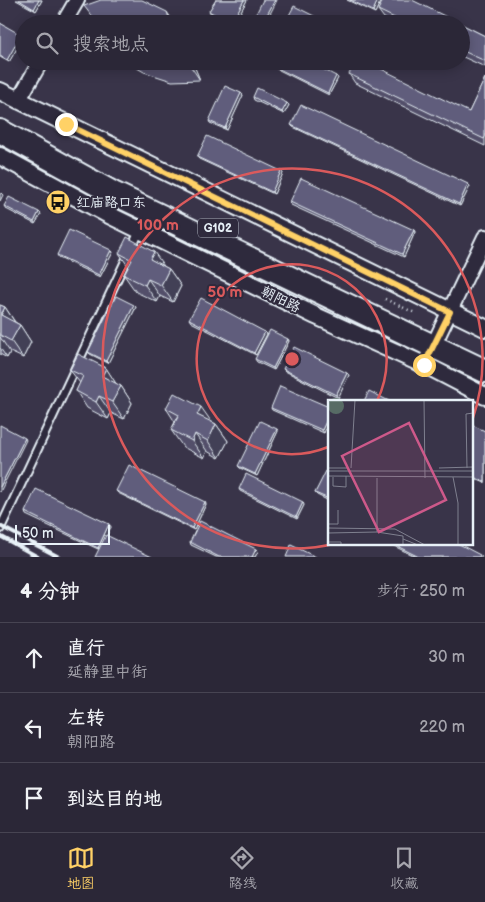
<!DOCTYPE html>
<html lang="zh">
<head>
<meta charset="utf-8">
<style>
	:root { --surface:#2b2737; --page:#332f3f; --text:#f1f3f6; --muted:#a6a5ad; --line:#474452; --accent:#ffd166 }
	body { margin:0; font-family:"Balsamiq Sans","LXGW WenKai TC",sans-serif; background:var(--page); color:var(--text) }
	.scale { position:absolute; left:15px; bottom:12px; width:95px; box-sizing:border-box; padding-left:5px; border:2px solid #e8f1f8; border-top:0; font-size:14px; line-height:18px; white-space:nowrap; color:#e8f1f8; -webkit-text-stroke:4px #2f2a3d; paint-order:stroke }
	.stop { position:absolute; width:15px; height:15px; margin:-11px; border:4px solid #ffd166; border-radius:50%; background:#fff }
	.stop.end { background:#ffd166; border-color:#fff; box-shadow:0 1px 5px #0008 }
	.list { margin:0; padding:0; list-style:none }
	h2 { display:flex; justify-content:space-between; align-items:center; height:65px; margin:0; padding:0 20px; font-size:21px }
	h2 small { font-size:16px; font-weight:400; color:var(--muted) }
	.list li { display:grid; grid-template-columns:32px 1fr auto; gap:15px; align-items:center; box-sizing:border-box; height:70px; padding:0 20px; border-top:1px solid var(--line) }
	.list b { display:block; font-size:19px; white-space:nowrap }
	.list p { margin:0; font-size:16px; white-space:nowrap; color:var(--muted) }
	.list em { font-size:16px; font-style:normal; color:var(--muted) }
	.icon { flex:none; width:28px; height:28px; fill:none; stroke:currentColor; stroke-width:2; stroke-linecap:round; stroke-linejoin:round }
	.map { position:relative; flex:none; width:485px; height:557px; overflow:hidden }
	.search { position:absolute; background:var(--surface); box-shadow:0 2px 12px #0003; left:15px; right:15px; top:15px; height:55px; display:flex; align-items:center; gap:12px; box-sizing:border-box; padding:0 18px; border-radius:28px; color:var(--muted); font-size:19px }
	.sheet { height:275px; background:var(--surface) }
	nav { display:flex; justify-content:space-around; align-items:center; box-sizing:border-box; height:70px; border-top:1px solid var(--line); background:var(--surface); font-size:14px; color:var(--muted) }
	nav a { display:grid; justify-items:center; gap:2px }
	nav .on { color:var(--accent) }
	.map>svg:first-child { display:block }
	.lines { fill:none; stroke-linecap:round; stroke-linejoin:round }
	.service-casing { stroke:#e8f1f8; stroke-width:11 }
	.minor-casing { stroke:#e8f1f8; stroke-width:18 }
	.tertiary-casing { stroke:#e8f1f8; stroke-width:20 }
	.trunk-casing { stroke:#e8f1f8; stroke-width:26 }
	.path { stroke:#e8f1f8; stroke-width:2.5; stroke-dasharray:1 4; stroke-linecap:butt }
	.service { stroke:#2f2a3d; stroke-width:7 }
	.minor { stroke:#2f2a3d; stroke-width:14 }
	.tertiary { stroke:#2f2a3d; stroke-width:16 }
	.trunk { stroke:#2f2a3d; stroke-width:22 }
	.rail { stroke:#e8f1f8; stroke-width:4 }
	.wall { fill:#53506a; stroke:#e8f1f8 }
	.shaded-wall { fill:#434156; stroke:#e8f1f8 }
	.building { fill:#605d7b; stroke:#e8f1f8 }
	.route { stroke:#ffd166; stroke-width:6 }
	.ring { fill:none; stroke:#da5a5c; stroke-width:2.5 }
	.labels { text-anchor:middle; stroke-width:4; stroke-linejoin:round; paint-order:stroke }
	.shield { fill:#2f2a3d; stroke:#b0b5c0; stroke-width:1 }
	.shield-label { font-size:12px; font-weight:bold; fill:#e8f1f8 }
	.poi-label { font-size:14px; fill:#e8f1f8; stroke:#2f2a3d; text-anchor:start }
	.street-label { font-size:14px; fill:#e8f1f8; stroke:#2f2a3d }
	.inset-road { fill:none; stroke:#7f808f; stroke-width:1 }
	.view { fill:#cd598a; fill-opacity:0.15; stroke:#cd598a; stroke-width:2.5 }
	.inset-edge { fill:none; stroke:#e8f1f8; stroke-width:2.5 }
	.centre { fill:#da5a5c; stroke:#2f2a3d; stroke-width:2.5 }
	.ring-label { font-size:15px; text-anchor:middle; font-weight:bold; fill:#da5a5c; stroke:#2f2a3d; stroke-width:4; stroke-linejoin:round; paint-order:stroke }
</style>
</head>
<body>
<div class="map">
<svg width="485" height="557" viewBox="0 0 485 557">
	<rect width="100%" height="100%" fill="#393449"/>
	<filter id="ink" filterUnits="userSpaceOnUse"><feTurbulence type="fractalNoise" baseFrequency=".02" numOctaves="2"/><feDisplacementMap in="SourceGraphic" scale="10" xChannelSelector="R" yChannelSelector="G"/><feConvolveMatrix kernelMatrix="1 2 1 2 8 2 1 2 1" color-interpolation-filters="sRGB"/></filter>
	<g filter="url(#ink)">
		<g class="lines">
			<defs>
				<path id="service" d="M0 529 140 230"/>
				<path id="minor" d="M63 24 77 0
					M18 101 41 61
					M424 365 485 237"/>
				<path id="tertiary" d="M0 91 485 328
					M0 156 105 213 316 316 433 369 485 396"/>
				<path id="trunk" d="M0 131 113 193 485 371"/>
			</defs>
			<!-- service casing -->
			<use href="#service" class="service-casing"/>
			<!-- minor casing -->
			<use href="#minor" class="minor-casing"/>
			<!-- tertiary casing -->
			<use href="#tertiary" class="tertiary-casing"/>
			<!-- trunk casing -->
			<use href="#trunk" class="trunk-casing"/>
			<!-- path -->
			<path class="path" d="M385 299 415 313"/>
			<!-- service -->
			<use href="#service" class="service"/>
			<!-- minor -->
			<use href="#minor" class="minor"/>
			<!-- tertiary -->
			<use href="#tertiary" class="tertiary"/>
			<!-- trunk -->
			<use href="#trunk" class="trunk"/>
			<!-- rail -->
			<path class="rail" d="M0 526 59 557
				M0 536 38 557"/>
		</g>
		<!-- wall -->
		<path class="wall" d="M16 0H42L36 11Z
			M216 0H247L234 24H229L211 14 209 11Z
			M347 0H381L375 13Z
			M378 10 461 24H396L384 18Z
			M0 23 23 38 9 62 0 57Z
			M461 24 485 36V67L461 56Z
			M125 61H192L200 80 172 81 144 72Z
			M269 64 336 76 338 78 329 95 271 66Z
			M349 74 469 112 485 78V146L355 83Z
			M243 95 227 130 210 123 209 121Z
			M253 97 289 105 284 114 254 100Z
			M291 125 470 186 460 206 293 127Z
			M197 157 281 171 283 173 274 194 199 159Z
			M290 202 414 230 415 232 404 257 291 205Z
			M4 206 41 214 35 224 6 209Z
			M111 250 113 252 100 277 59 258 57 255Z
			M119 253 165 267 169 269 181 286 173 302 160 296 157 302 136 292 124 275 128 266Z
			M0 305 5 307 15 322 20 325 31 342 23 358 10 352 7 358 0 354Z
			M136 307 108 363 90 354 88 352Z
			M189 319 265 332 267 334 256 355 191 322Z
			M288 339 289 341 274 370 257 362 255 359Z
			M106 368 116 384 121 386 132 403 124 419 111 413 108 419 87 408 76 391 80 383 70 370Z
			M283 369 349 375 338 398 285 371Z
			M329 407 324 433 272 410 271 408Z
			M166 408 212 422 216 424 228 441 219 458 207 451 204 458 183 447 171 430 175 422Z
			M471 427 485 431V483L471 477Z
			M277 429 278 431 257 476 240 468 238 466Z
			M329 467V501L317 495 315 493Z
			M239 489 304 505 297 519 240 491Z
			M116 491 206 504 194 530 118 493Z
			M25 512 109 524 111 527 98 549 26 515Z
			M190 542 258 551 255 557H216L191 545Z
			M393 544 482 557H416L394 546Z"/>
		<!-- shaded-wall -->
		<path class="shaded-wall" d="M39 0H42L36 11 34 9Z
			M244 0H247L234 24H231Z
			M275 0H277L265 24H262Z
			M378 0H381L375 13 373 11Z
			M167 12 175 24H171Z
			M21 35 23 38 9 62 7 60Z
			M187 61H192L200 80Z
			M336 76 338 78 329 95 328 93Z
			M241 93 243 95 227 130 225 128Z
			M287 103 289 105 284 114 282 112Z
			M281 171 283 173 274 194 272 192Z
			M468 184 470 186 460 206 459 204Z
			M1 193 3 195 0 201V195Z
			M39 212 41 214 35 224 34 222Z
			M414 230 415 232 404 257 402 254Z
			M111 250 113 252 100 277 99 275Z
			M154 252 166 269 150 259Z
			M169 269 181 286 173 302 161 285Z
			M148 279 160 296 157 302 145 285Z
			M134 305 136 307 108 363 106 361Z
			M5 307 16 324 1 315Z
			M20 325 31 342 23 358 11 341Z
			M265 332 267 334 256 355 254 353Z
			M0 337 10 352 7 358 0 348Z
			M288 339 289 341 274 370 273 368Z
			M106 368 117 385 102 376Z
			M347 373 349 375 338 398 336 395Z
			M121 386 132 403 124 419 112 402Z
			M99 396 111 413 108 419 96 402Z
			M201 407 213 424 197 415Z
			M329 415V421L324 433 322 430Z
			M216 424 228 441 219 458 208 441Z
			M277 429 278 431 257 476 255 474Z
			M195 434 207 451 204 458 192 441Z
			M25 438 26 440 0 492V487Z
			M205 502 206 504 194 530 192 528Z
			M303 502 304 505 297 519 296 517Z
			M109 524 111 527 100 550 98 548Z
			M256 549 258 551 255 557H252Z"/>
		<!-- building -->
		<path class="building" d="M19 0H39L34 9Z
			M101 0H142L167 12 171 24H98L84 6Z
			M216 0H244L231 24 209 11Z
			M263 0H275L262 24H261L253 20Z
			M350 0H378L373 11Z
			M383 0H412L461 24H407L378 10Z
			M294 6 330 24H291L286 21Z
			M0 23 21 35 7 60 0 56Z
			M461 24 485 36V61L461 50Z
			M156 61H187L160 62Z
			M271 61H307L336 76 328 93 269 64Z
			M356 61H365L469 112 485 78V137L484 139 349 74Z
			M225 86 241 93 225 128 209 121Z
			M257 88 287 103 282 112 253 97Z
			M301 105 468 184 459 204 291 125Z
			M207 136 281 171 272 192 197 157Z
			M301 178 414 230 402 254 290 202Z
			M9 197 39 212 34 222 4 206Z
			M69 230 111 250 99 275 57 255Z
			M127 237 154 252 150 259 169 269 161 285 148 279 145 285 124 275 132 260 119 253Z
			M116 296 134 305 106 361 88 352Z
			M201 298 265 332 254 353 189 319Z
			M0 305 5 307 1 315 20 325 11 341 0 335Z
			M270 330 288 339 273 368 255 359Z
			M294 347 347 373 336 395 283 369Z
			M78 354 106 368 102 376 121 386 112 402 99 396 96 402 76 391 83 376 70 370Z
			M280 386 329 407V415L322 430 271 408Z
			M369 391 389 401H364Z
			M174 393 201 407 197 415 216 424 208 441 195 434 192 441 171 430 179 415 166 408Z
			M260 421 277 429 255 474 238 466Z
			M0 425 25 438 0 487Z
			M472 425 485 431V482L471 476V427Z
			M129 465 205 502 192 528 116 491Z
			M328 467H329V499L315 493Z
			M246 474 303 502 296 517 239 489Z
			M36 489 109 524 98 548 25 512Z
			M200 521 256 549 252 557H219L190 542Z
			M106 535 152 557H95Z
			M393 543H457L480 555 479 557H419L393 544Z
			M291 545 316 557H286Z"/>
	</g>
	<g class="lines" filter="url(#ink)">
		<!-- route -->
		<path class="route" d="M66 124 450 312 424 365"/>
	</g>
	<!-- distance rings -->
	<g class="ring">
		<path d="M328 447A95 95 0 1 1 377 401"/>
		<path d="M338 543A190 190 0 1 1 472 421"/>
	</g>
	<!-- icons -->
	<defs>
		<symbol id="bus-disc" viewBox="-11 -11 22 22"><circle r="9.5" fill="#ffd166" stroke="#2f2a3d"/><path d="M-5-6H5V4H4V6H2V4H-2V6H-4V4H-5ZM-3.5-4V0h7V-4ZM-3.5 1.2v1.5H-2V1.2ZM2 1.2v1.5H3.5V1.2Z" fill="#111"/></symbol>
	</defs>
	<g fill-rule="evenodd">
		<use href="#bus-disc" x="44" y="188" width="28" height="28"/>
	</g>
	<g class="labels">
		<!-- shield labels -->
		<rect class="shield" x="198" y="218.5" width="40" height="19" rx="4"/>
		<g class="shield-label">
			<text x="218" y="232">G102</text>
		</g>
		<!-- poi labels -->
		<g class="poi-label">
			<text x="76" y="207">红庙路口东</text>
		</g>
		<!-- street labels -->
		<g class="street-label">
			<text transform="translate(281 299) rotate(26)" y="5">朝阳路</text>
		</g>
	</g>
	<!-- overview -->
	<g transform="translate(328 400)">
		<rect width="145" height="145" fill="#393449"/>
		<path d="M0 6a8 8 0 1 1 16 0a8 8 0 1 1-16 0Z" fill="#576b65"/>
		<path class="inset-road" d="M96 0 97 78M0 68H19M23 68 27 0M111 68 145 67M139 68 138 14 145 13M0 71H145M0 76 145 77M5 77V86L18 87V76M125 77 130 103V145M49 78V132L75 136V145M0 124H10V110M0 128 67 129 97 145M0 133 49 132M75 139 90 145M0 142H13V145"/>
		<path class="view" d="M81 23 118 100 51 132 14 56Z"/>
		<rect width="145" height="145" class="inset-edge"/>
	</g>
	<circle cx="292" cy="359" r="8" class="centre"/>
	<g class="ring-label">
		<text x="158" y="230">100 m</text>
		<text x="225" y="297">50 m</text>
	</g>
</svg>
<div class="scale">50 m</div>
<div class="stop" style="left:424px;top:365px"></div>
<div class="stop end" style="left:66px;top:124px"></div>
<div class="search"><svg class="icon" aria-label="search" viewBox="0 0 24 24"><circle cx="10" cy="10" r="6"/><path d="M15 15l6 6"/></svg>搜索地点</div>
</div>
<section class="sheet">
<h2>4 分钟<small>步行 · 250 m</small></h2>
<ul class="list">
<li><svg class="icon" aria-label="ahead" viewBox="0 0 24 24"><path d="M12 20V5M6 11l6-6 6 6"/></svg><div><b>直行</b><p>延静里中街</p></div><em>30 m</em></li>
<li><svg class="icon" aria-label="left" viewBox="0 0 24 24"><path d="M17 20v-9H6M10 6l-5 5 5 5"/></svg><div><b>左转</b><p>朝阳路</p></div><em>220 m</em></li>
<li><svg class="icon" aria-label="arrive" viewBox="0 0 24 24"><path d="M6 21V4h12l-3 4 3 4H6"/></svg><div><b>到达目的地</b></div></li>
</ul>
</section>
<nav>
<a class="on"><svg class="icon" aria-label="map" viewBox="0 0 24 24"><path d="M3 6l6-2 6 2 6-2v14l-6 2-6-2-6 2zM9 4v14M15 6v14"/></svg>地图</a>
<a><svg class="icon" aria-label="directions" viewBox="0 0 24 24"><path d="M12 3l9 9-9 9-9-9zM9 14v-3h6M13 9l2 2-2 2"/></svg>路线</a>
<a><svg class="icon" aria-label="saved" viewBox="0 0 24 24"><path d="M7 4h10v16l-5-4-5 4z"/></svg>收藏</a>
</nav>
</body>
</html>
